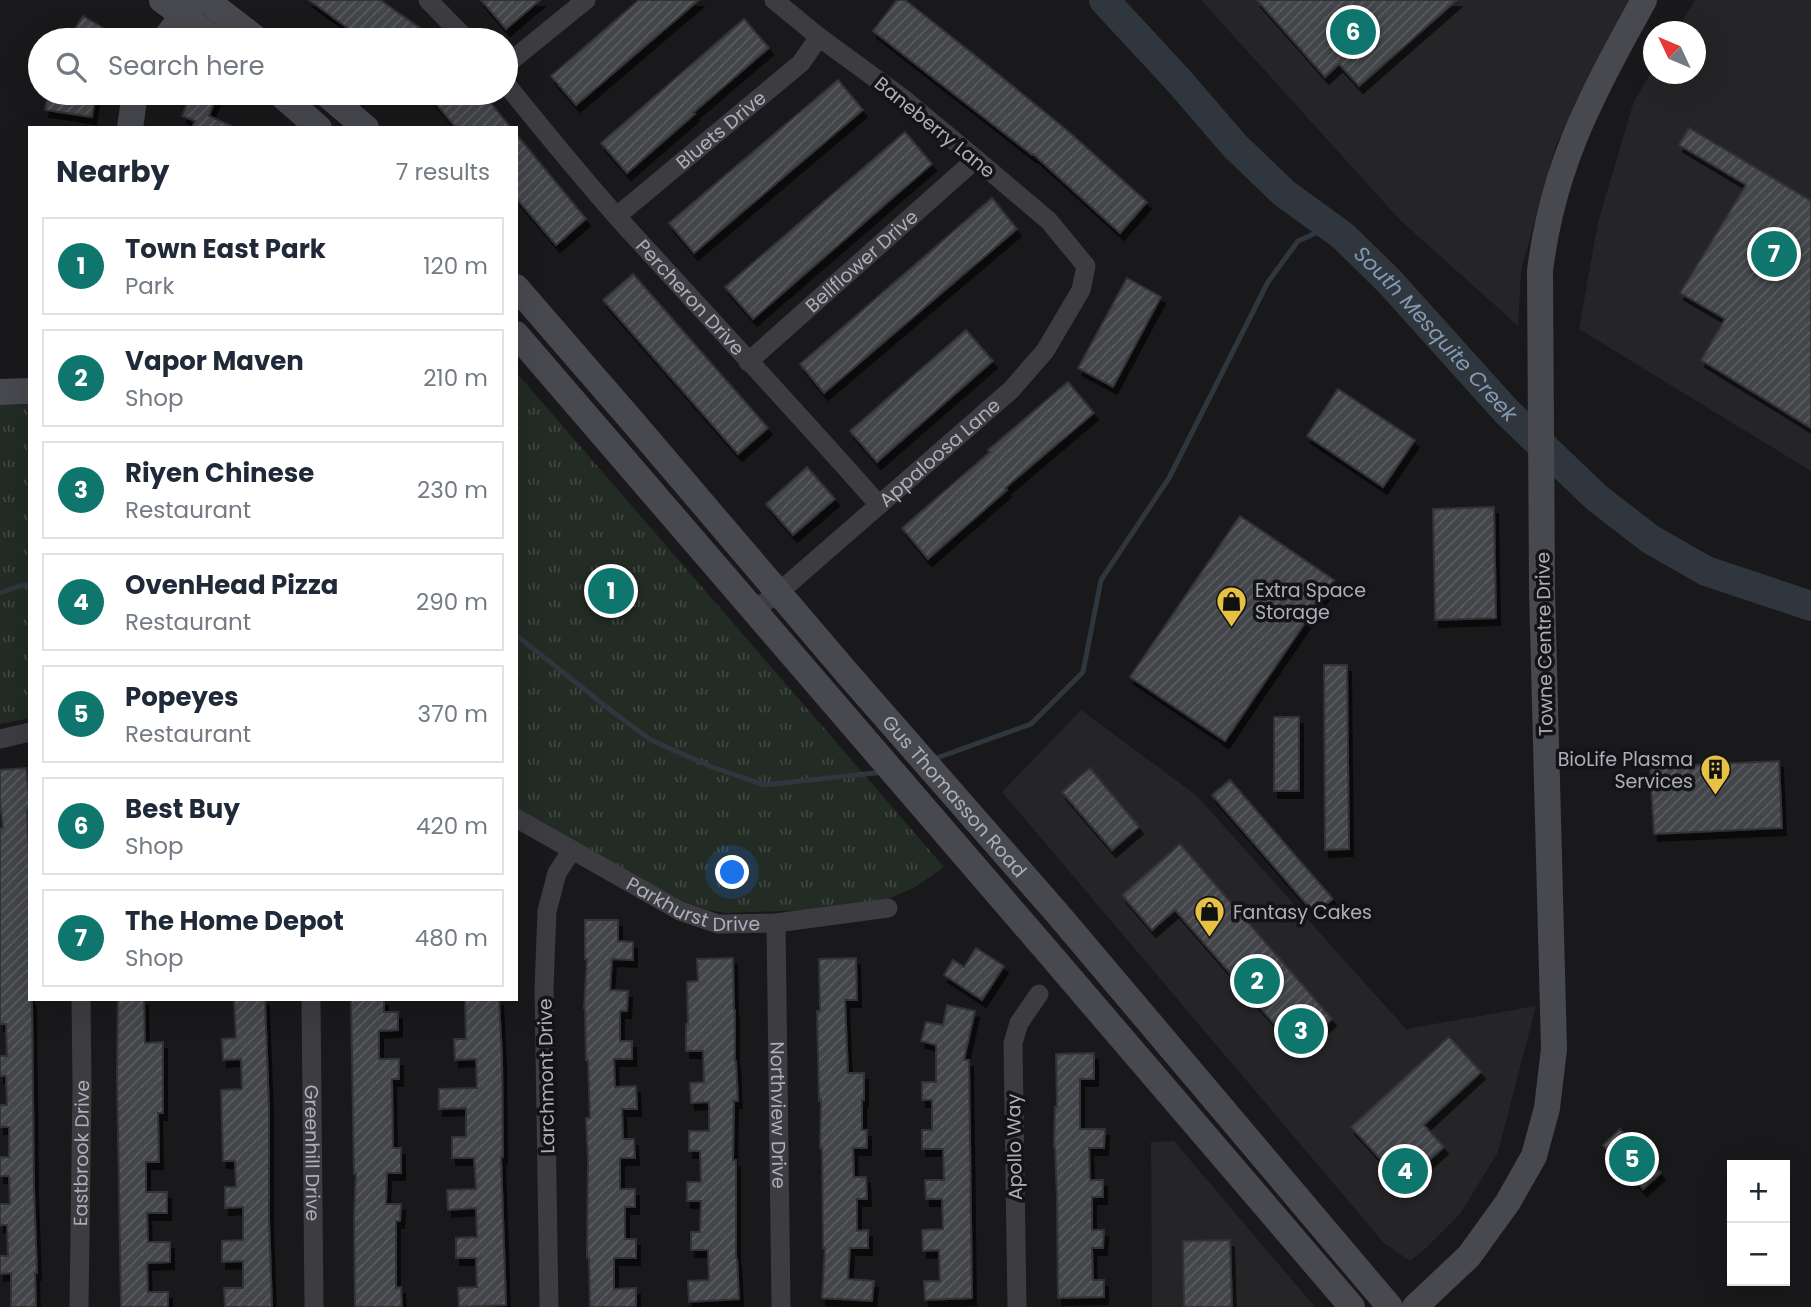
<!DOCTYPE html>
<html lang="en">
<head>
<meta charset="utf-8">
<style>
	:root { --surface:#fff; --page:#f2f2f3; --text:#1f2937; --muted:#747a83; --line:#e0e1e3; --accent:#0f766e }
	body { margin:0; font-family:Poppins,sans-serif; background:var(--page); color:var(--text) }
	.controls { position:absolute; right:21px; bottom:21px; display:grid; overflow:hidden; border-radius:0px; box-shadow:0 7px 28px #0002 }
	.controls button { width:63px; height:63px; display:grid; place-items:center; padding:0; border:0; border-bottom:2px solid var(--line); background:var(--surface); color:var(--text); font:35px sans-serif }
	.compass { position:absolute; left:1643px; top:21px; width:63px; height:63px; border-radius:50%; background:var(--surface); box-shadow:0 7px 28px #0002; rotate:314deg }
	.you { position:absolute; left:733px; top:873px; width:24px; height:24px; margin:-18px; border:5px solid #fff; border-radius:50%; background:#1a73e8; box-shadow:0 0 0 10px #1a73e833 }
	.badge { display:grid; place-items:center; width:46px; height:46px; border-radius:50%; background:var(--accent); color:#fff; font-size:23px; font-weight:700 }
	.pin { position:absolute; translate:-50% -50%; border:4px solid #fff; box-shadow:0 2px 7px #0006 }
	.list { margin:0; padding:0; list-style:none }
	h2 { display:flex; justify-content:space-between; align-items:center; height:91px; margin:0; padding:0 28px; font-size:30px }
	h2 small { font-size:23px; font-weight:400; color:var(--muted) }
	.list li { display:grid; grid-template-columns:46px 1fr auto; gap:21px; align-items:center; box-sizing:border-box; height:98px; margin:0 14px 14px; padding:0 14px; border:2px solid var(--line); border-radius:0px }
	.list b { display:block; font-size:26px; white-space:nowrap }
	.list p { margin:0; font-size:23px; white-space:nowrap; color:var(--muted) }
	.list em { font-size:23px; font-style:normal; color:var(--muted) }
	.icon { flex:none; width:38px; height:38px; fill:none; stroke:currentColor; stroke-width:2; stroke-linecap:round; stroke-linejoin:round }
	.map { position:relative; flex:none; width:1811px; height:1307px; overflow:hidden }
	.search { position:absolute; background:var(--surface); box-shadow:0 7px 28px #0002; left:28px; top:28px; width:490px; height:77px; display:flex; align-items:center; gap:18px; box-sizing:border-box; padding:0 24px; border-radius:38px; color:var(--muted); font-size:26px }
	.panel { position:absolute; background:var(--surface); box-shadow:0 7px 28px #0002; left:28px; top:126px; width:490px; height:875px; border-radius:0px }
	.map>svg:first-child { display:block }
	.built { fill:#252528 }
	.park { fill:url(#park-tufts) }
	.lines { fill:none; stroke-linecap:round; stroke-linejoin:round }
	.stream { stroke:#2f363e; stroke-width:5 }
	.river { stroke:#2f363e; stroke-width:30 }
	.building { fill:url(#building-hatch); stroke:#333337; stroke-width:2; filter:url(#shadow) }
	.street { stroke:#3c3c41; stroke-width:19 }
	.secondary { stroke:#48494f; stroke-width:26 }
	.labels { text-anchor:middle; stroke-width:7; stroke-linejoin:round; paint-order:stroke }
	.street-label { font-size:19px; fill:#acafba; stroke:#141416 }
	.poi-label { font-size:19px; fill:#acafba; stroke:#141416; text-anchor:start }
	.water-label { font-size:21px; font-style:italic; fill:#8599b2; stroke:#141416 }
</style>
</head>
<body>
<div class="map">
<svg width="1811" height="1307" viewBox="0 0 1811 1307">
	<defs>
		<pattern id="park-tufts" width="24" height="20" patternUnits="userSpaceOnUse" patternTransform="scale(1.75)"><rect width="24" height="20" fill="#232b25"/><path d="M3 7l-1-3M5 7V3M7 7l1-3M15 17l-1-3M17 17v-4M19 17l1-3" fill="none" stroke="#404743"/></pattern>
		<pattern id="building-hatch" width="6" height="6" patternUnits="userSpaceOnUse" patternTransform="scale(1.75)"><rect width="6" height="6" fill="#434448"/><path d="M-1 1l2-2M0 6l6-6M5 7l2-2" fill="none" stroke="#5b5c60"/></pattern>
		<filter id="shadow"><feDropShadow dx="4" dy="7" stdDeviation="0" flood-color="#0009"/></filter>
	</defs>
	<rect width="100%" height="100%" fill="#19191b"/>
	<!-- built -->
	<path class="built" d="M1201 0H1630L1556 145 1521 270 1518 326 1400 220Z
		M1695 0H1811V471L1579 329 1598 222 1634 101 1653 69 1654 74H1696V32L1676 31Z
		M1081 710 1196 795 1406 1029 1536 1006 1498 1152 1460 1214 1426 1248 1410 1261 1384 1243 1002 792Z
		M1174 1141 1315 1307H1152L1151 1142Z"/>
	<!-- park -->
	<path class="park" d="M516 372 944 867 917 886 891 898 865 905 832 909 726 913 708 910 685 903 516 809Z
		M0 405H30V718L0 724Z"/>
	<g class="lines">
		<!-- stream -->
		<path class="stream" d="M0 593 19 586 30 585
			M516 635 614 713 651 740 712 767 764 785 884 772
			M934 759 1031 724 1083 672 1101 580 1169 478 1268 282 1298 241 1318 232 1343 236"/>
		<!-- river -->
		<path class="river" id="s1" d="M1104 0 1179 81 1235 146 1284 193 1343 236 1389 281 1507 412 1597 498 1650 539 1706 571 1811 606"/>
	</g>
	<!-- building -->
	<path class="building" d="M309 0H380L437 40H364Z
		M481 0H540L506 29Z
		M639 0H699L576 105 551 76Z
		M897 0H905L982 61 1069 132 1147 202 1120 233 1033 154 1032 155 873 31Z
		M1257 0H1457L1359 86 1339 64 1325 77Z
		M83 16 123 40H68Z
		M744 19 769 48 693 113 695 114 627 173 601 143Z
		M838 80 863 110 694 253 669 223Z
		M48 93H96L92 117 45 110Z
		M192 93H204L216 98 209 116 236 128H192L195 121 182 116Z
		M427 93H478L488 104 490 102 511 128H456Z
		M1689 128 1811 201V428L1701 360 1725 319 1680 293 1746 185 1679 145Z
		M905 132 932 164 753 319 725 287Z
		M516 134 586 219 556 245 516 198Z
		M992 198 1017 229 824 393 800 364Z
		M633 274 768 428 738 454 603 300Z
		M1127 278 1161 297 1113 387 1078 368Z
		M966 330 993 361 877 462 850 431Z
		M1068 382 1094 413 1005 488 1007 490 928 559 902 528 990 452 988 450Z
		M1338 389 1415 440 1383 487 1307 436Z
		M807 467 835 499 793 535 766 504Z
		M1494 507 1496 618 1435 620 1433 509Z
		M1240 516 1334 580 1225 741 1130 677Z
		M1324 665H1347L1349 849 1325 850Z
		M1274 717H1299V791H1274Z
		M1779 761 1782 828 1654 834 1650 767Z
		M26 768 30 808V810H27L30 885V999H32L34 1188 37 1273H35L36 1307H11V1273L0 1274V1256H8L7 1225H0V1204H10L9 1176H0V1157H9V1127H0V1105H7L6 1076H0V1056H7L6 1024H0V828H3L0 801V770Z
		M1090 768 1139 827 1112 850 1062 792Z
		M1230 780 1333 899 1315 914 1212 795Z
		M1180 844 1332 1019 1297 1050 1175 910 1152 930 1122 895Z
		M585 920H618V941L633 942V960L612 959 610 990 628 991 627 1011H620V1041H632V1059H614L615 1087 636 1086 637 1109H622L623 1139H634L635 1158H620V1189H635V1207H625V1239H636V1258H614V1289L636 1288V1307H590L589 1258H587L588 1159 586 1118H590L588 1060H586L585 1009 584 1008 587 959H585Z
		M976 948 1004 966 982 1000 944 975 953 960 964 967Z
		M733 958 734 1010H735V1061H736L738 1101H734L733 1160H736V1258H737L739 1299 689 1302 688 1281 709 1280 708 1250H691V1232H700L701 1201H687V1182H701L700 1151H689V1131H709V1102L691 1103 690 1083 704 1082 703 1051H686V1024H688L687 982 698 981 697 959Z
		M856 958 857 1000H845L848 1073H864V1100H862V1130H867V1148H853L854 1177H866L867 1199H857V1231L868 1230V1248H850L848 1279 874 1281 872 1301 822 1298 825 1248H823L822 1148H820L821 1100 819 1101 817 1011H820L819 959Z
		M118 999H144L145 1043 163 1042V1113H158L159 1162H146V1192H167V1213H147L148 1242H170V1262L147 1263 148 1292H168V1307H121L117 1075Z
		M234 999H265L269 1109V1219L272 1307H225L224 1288H243V1261L222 1262V1241L243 1240V1207L225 1208V1187H236L235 1161H223L221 1090 242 1089 241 1059 223 1060 222 1039 236 1038Z
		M351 999H384V1012H398V1030L379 1031V1059H399V1079H392L393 1148H401V1173H387L386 1204H401L400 1221H396V1288L401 1287 402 1307H355L354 1216 356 1174H354Z
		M465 999H499L502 1058 503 1157H501L506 1305 459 1307 458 1288 477 1287 476 1258H456V1238L477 1237 476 1208 448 1210 447 1190 476 1189 474 1158H452V1137H466V1108L439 1109V1089L477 1088 476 1059 455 1060 454 1039H466Z
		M947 1005 975 1011 964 1060H969L972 1298 925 1300 924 1281H940L939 1250 923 1251 922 1230 943 1229 942 1199H926L925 1180H944L943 1149H922V1130H932V1100H922V1082H936V1045L921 1041 926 1022 943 1025Z
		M1449 1037 1481 1072 1424 1125 1444 1147 1403 1184 1351 1127Z
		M1094 1053V1079H1080V1129H1105L1104 1148H1089L1090 1180H1103V1197H1092V1230H1104L1103 1248H1092L1093 1280H1104V1297L1058 1298 1057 1198 1055 1147H1054L1055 1107H1057L1056 1054Z
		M1620 1129 1661 1173 1643 1189 1603 1145Z
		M1230 1240 1232 1307H1184L1183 1241Z"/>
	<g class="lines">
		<!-- street -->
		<g class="street">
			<path d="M428 0 467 40"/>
			<path d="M506 65 586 0"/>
			<path id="s2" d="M506 84C546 133 586 183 629 230 712 321 797 412 879 505"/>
			<path id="s3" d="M617 216 801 63 819 37"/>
			<path id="s4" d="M748 362 976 159"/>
			<path id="s5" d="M755 609 778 593 1011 390 1045 351 1081 290 1086 266 1049 221 976 159 905 100 819 37 774 0"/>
			<path d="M0 739 30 732"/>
			<path id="s6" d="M516 818 680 911 718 924 776 923 888 908"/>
			<path id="s7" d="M776 923 781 1307"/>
			<path id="s8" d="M311 999 314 1307"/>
			<path id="s9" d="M79 1307 82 1085 81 999"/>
			<path d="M549 1307 544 989 547 911 557 873 572 850"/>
			<path d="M1017 1307 1013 1043 1019 1023 1039 994"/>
		</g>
		<!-- secondary -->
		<g class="secondary">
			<path d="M162 0 216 40"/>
			<path d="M206 0 258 40"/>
			<path d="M164 40 194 1"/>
			<path d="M279 93 319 128"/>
			<path d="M325 93 366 128"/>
			<path d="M130 128 135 93"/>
			<path id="s10" d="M516 287 633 422 847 673 1057 913 1390 1307"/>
			<path d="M516 334C796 658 1074 982 1352 1307"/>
			<path d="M0 392 30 391"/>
			<path d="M1415 1307 1469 1256 1508 1202 1534 1156 1547 1108 1554 1049 1542 590 1540 271C1547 213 1565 154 1591 101 1607 66 1626 33 1644 0"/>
		</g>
	</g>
	<!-- icons -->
	<defs>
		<symbol id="shop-pin" viewBox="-11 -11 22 30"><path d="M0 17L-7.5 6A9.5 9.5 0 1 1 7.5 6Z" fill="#e7c144" stroke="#141416"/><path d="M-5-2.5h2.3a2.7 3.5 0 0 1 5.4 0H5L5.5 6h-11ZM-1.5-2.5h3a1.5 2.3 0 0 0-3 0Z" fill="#111"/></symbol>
		<symbol id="building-pin" viewBox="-11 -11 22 30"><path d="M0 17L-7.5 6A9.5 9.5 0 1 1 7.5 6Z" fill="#e7c144" stroke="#141416"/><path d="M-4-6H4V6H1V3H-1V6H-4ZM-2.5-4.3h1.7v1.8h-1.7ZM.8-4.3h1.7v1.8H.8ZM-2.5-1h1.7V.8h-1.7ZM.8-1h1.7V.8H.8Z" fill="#111"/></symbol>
	</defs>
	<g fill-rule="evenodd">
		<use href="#shop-pin" x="1214" y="584" width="35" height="47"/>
		<use href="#building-pin" x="1698" y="752" width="35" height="47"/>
		<use href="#shop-pin" x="1192" y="894" width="35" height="47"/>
	</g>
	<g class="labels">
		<!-- street labels -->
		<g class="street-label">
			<text transform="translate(935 127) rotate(39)" y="7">Baneberry Lane</text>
			<text dy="7" stroke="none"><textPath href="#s3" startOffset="135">Bluets Drive</textPath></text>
			<text dy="7" stroke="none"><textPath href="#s4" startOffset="152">Bellflower Drive</textPath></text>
			<text dy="7" stroke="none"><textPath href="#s2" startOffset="282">Percheron Drive</textPath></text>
			<text dy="7" stroke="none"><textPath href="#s5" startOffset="242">Appaloosa Lane</textPath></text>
			<text transform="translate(1544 644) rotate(-91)" y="7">Towne Centre Drive</text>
			<text dy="7" stroke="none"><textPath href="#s10" startOffset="672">Gus Thomasson Road</textPath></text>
			<text dy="7" stroke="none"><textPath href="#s6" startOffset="200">Parkhurst Drive</textPath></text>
			<text transform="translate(546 1076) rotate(-91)" y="7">Larchmont Drive</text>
			<text dy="7" stroke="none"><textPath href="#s7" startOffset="192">Northview Drive</textPath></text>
			<text transform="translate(1014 1147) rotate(-91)" y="7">Apollo Way</text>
			<text dy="7" stroke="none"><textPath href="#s9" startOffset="154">Eastbrook Drive</textPath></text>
			<text dy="7" stroke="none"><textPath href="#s8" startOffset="154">Greenhill Drive</textPath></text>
		</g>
		<!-- poi labels -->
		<g class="poi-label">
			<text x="1255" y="597">Extra Space<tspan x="1255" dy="22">Storage</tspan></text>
			<text x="1693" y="766" text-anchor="end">BioLife Plasma<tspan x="1693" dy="22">Services</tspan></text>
			<text x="1233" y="919">Fantasy Cakes</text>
		</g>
		<!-- water labels -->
		<g class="water-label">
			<text dy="7" stroke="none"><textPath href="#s1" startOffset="472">South Mesquite Creek</textPath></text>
		</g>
	</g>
</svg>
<div class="controls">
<button>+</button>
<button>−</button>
</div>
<svg class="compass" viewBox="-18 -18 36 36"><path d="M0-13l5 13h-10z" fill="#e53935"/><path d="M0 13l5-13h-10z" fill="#747a83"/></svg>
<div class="you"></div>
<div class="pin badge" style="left:611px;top:591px">1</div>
<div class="pin badge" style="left:1257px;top:981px">2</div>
<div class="pin badge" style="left:1301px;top:1031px">3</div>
<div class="pin badge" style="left:1405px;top:1171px">4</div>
<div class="pin badge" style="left:1632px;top:1159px">5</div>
<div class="pin badge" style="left:1353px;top:32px">6</div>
<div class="pin badge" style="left:1774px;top:254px">7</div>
<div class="search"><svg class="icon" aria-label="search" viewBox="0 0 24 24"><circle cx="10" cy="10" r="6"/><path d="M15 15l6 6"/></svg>Search here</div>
<section class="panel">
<h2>Nearby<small>7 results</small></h2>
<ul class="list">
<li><span class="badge">1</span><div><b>Town East Park</b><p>Park</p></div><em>120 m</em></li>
<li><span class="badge">2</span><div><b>Vapor Maven</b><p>Shop</p></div><em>210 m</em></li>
<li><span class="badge">3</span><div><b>Riyen Chinese</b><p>Restaurant</p></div><em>230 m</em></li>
<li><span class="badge">4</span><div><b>OvenHead Pizza</b><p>Restaurant</p></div><em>290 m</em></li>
<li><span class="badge">5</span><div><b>Popeyes</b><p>Restaurant</p></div><em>370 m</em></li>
<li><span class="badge">6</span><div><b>Best Buy</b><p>Shop</p></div><em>420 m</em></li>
<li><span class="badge">7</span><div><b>The Home Depot</b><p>Shop</p></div><em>480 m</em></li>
</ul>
</section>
</div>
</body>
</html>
